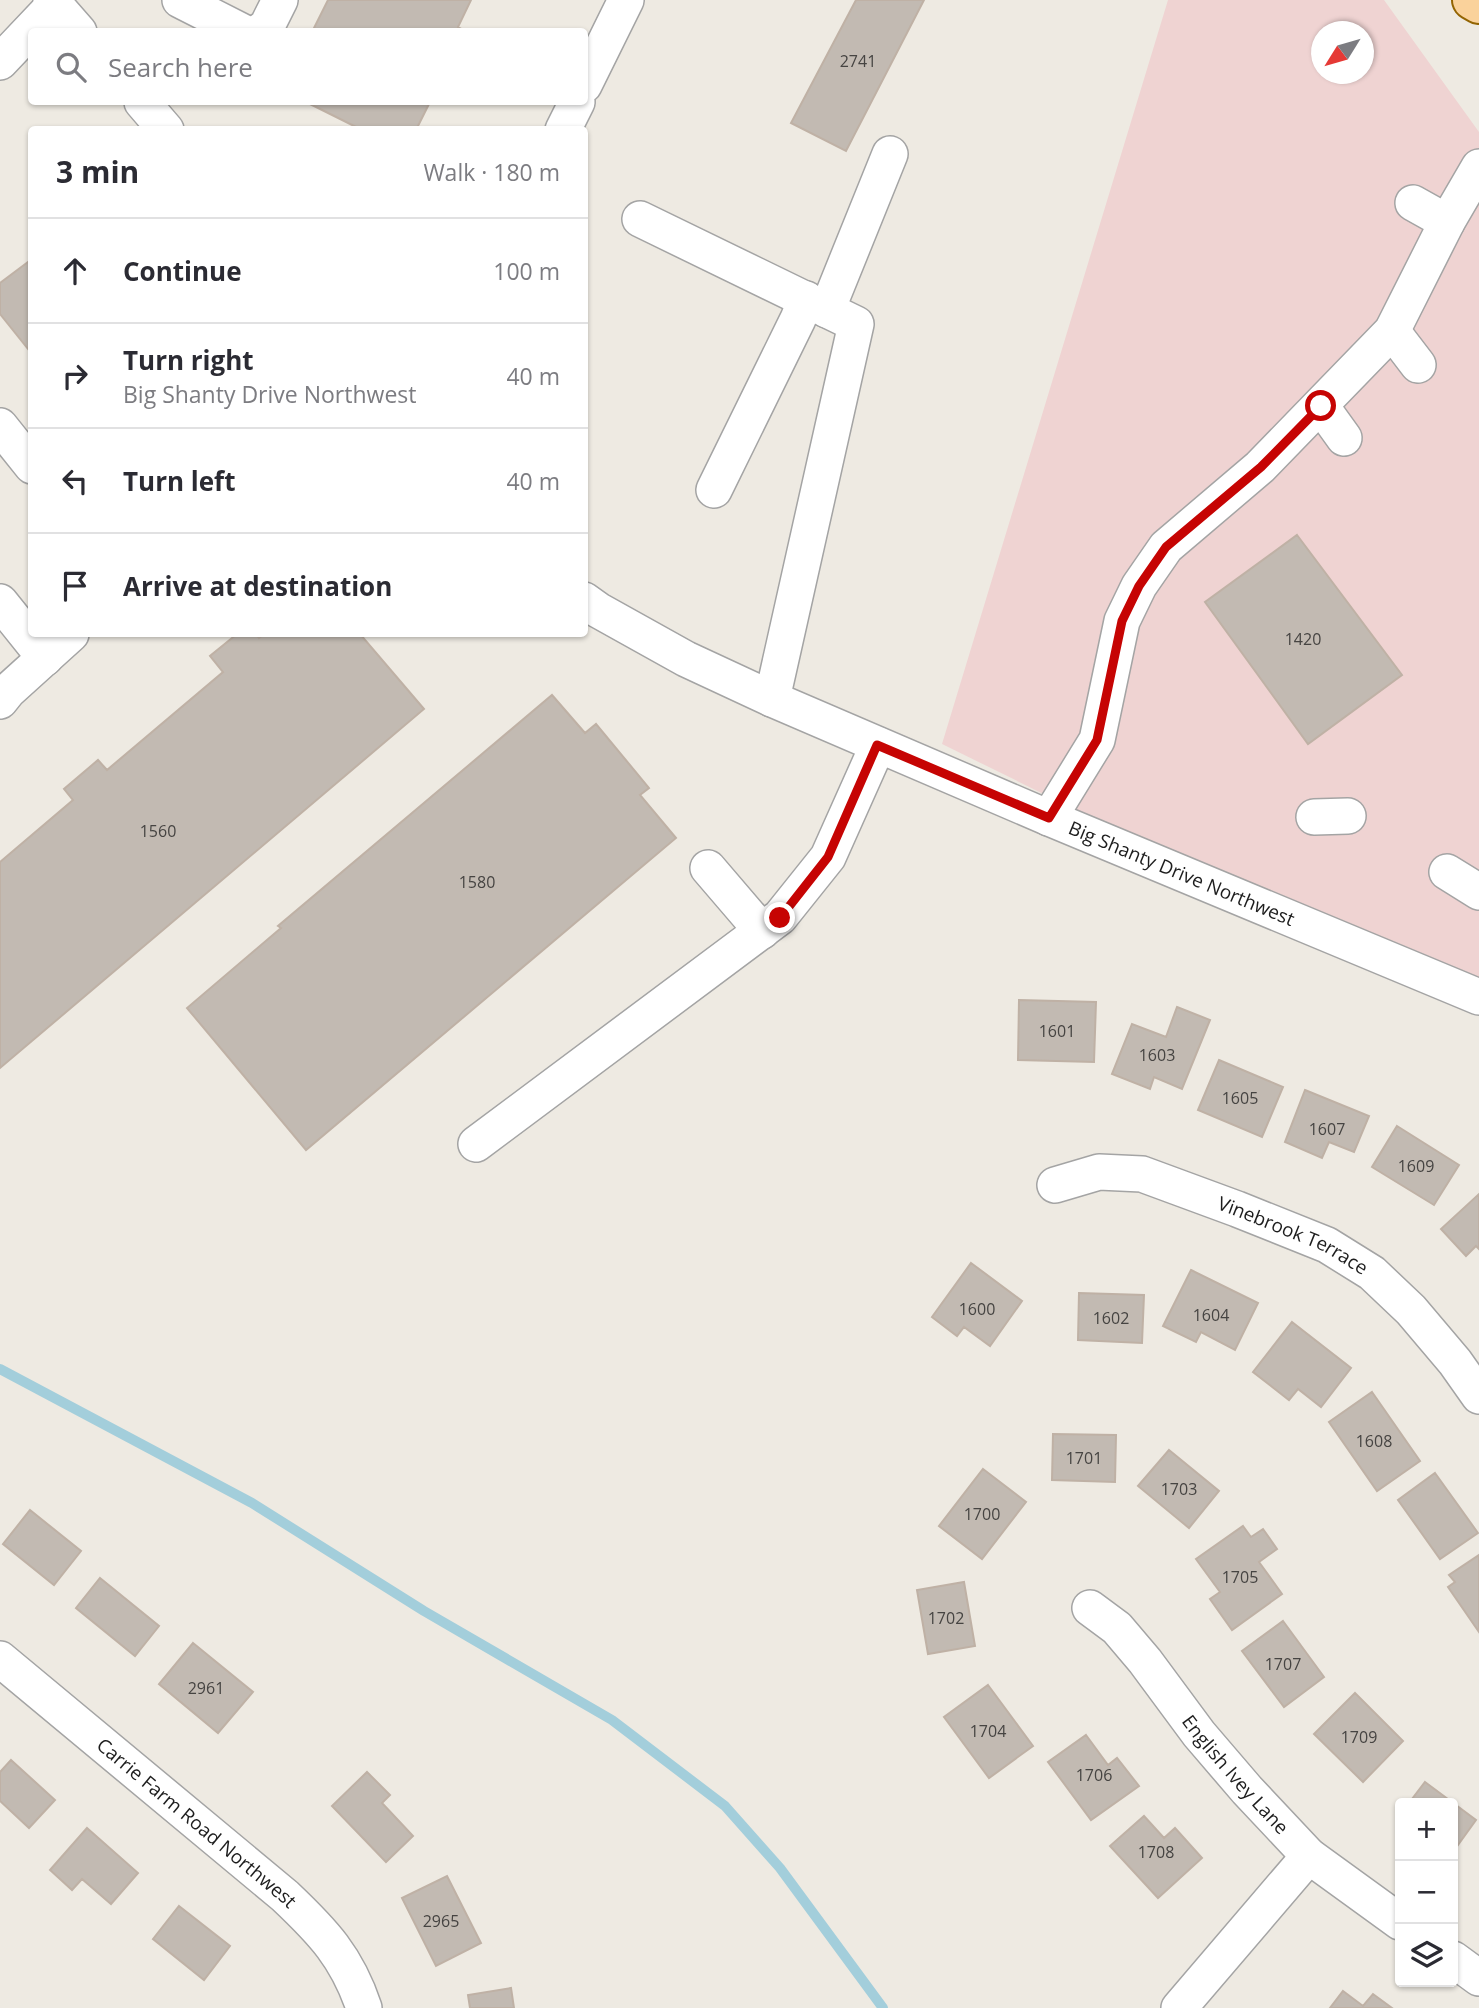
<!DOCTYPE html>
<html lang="en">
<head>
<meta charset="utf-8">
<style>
	:root { --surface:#fff; --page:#f2f2f3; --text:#2b2b33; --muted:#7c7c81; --line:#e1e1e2 }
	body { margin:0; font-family:"Open Sans",sans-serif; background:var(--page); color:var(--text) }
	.controls { position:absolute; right:21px; bottom:21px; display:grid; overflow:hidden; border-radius:7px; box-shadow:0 2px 5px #0004 }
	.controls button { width:63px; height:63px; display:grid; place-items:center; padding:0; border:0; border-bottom:2px solid var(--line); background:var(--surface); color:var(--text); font:35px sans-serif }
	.compass { position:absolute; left:1311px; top:21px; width:63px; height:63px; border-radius:50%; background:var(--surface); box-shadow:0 2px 5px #0004; rotate:233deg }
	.stop { position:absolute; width:21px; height:21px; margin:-16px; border:5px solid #c60403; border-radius:50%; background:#fff }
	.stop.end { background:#c60403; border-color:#fff; box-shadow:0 2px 7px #0008 }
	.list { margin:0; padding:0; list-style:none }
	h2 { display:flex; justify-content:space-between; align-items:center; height:91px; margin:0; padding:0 28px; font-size:30px }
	h2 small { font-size:23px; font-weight:400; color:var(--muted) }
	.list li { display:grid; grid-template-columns:46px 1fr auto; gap:21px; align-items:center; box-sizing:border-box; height:105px; padding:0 28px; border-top:2px solid var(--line) }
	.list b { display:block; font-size:26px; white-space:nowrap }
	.list p { margin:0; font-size:23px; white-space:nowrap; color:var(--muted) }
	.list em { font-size:23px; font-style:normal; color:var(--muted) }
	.icon { flex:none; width:38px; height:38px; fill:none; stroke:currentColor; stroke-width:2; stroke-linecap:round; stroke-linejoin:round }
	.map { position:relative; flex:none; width:1479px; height:2008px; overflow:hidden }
	.search { position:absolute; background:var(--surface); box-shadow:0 2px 5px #0004; left:28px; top:28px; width:560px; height:77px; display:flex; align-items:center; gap:18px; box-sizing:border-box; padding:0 24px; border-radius:7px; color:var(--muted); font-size:26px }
	.panel { position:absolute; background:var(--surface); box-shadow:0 2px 5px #0004; left:28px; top:126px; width:560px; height:511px; border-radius:7px }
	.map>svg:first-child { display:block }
	.commercial { fill:#efd3d2; fill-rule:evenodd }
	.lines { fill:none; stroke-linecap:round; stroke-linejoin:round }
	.stream { stroke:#a3cedb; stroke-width:10 }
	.building { fill:#c2bab2; stroke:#bfb1a5; stroke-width:2 }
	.minor-casing { stroke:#a4a4a4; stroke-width:38 }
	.major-casing { stroke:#936402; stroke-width:42 }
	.minor { stroke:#fff; stroke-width:35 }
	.major { stroke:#fad29b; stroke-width:38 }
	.route { stroke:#c60403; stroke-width:9 }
	.labels { text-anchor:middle; stroke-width:5; stroke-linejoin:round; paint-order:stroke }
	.number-label { font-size:16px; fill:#464442 }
	.street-label { font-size:19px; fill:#1d1d1d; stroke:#fff }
</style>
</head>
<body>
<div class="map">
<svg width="1479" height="2008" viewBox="0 0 1479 2008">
	<rect width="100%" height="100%" fill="#eeeae2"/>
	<!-- commercial -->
	<path class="commercial" d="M1168 0H1384L1479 132V1008L942 744ZM1322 32H1364V74H1322Z"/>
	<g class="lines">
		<!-- stream -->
		<path class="stream" d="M0 1369 252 1503 424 1611 612 1720 725 1806 780 1868 883 2008"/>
	</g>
	<!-- building -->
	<path class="building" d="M328 0H471L458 27 467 32H312Z
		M856 0H924L846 151 791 123Z
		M306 102H430L416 130H362Z
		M32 259V354L0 314V283Z
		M1297 535 1402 675 1308 744 1205 602Z
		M237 634H256L259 638 264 634H360L424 709 0 1068V862L73 800 64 789 98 760 107 770 223 672 210 656Z
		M552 695 585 733 596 724 649 788 640 795 676 838 306 1150 187 1008 281 928 278 926Z
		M1019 1000 1096 1002 1094 1062 1018 1060Z
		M1177 1007 1210 1020 1182 1089 1154 1077 1150 1089 1112 1074 1132 1024 1166 1037Z
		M1219 1060 1283 1087 1262 1137 1198 1110Z
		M1305 1090 1369 1116 1354 1152 1329 1142 1322 1158 1285 1142Z
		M1397 1126 1459 1165 1434 1205 1372 1167Z
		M1479 1194V1249L1476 1246 1466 1256 1441 1229Z
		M971 1263 1022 1301 990 1346 964 1327 957 1336 932 1317Z
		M1191 1270 1258 1303 1235 1350 1201 1332 1196 1342 1163 1326Z
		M1079 1293 1144 1295 1142 1343 1078 1340Z
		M1292 1322 1351 1368 1321 1407 1298 1389 1289 1400 1253 1372Z
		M1372 1392 1420 1461 1377 1491 1329 1422Z
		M1053 1434 1116 1435 1115 1482 1052 1480Z
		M1169 1450 1219 1491 1189 1528 1138 1486Z
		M983 1469 1026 1502 982 1559 939 1526Z
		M1435 1473 1478 1533 1440 1559 1398 1500Z
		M30 1510 81 1551 54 1585 3 1544Z
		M1243 1526 1251 1537 1263 1529 1277 1549 1259 1562 1282 1594 1232 1630 1210 1599 1220 1592 1196 1559Z
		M1479 1555V1632L1448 1587 1455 1582 1449 1575Z
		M100 1578 159 1626 135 1656 76 1608Z
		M964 1582 975 1646 928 1654 917 1590Z
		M1283 1621 1324 1677 1284 1707 1242 1651Z
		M193 1643 253 1692 218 1733 159 1684Z
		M988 1685 1033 1746 989 1778 944 1717Z
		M1355 1693 1403 1741 1363 1782 1314 1734Z
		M1086 1735 1108 1765 1117 1758 1139 1786 1091 1820 1048 1762Z
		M11 1760 55 1800 29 1828 0 1801V1772Z
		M367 1772 390 1795 382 1803 413 1836 386 1862 332 1806Z
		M1425 1782 1476 1820 1453 1852V1803H1409Z
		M1144 1816 1164 1838 1175 1828 1202 1858 1158 1898 1110 1846Z
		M87 1828 138 1873 111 1904 82 1879 72 1890 50 1870Z
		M447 1876 481 1943 436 1966 402 1898Z
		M179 1906 230 1946 204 1980 153 1939Z
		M511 1988 514 2008H470L468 1995Z
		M1343 1991 1363 2006 1373 1994 1392 2008H1330Z"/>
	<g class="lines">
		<defs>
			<g id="minor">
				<path d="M51 0 79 32"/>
				<path d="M180 0 243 32"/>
				<path d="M259 32 267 26 280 0"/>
				<path d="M0 62 55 4"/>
				<path d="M584 85 626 0"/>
				<path d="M142 102 166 130"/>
				<path d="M563 130 577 102"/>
				<path d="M1413 203 1447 222"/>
				<path d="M640 219 856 324 772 699"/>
				<path d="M827 310 890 154"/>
				<path d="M1392 331 1418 365"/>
				<path d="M1321 406 1344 438"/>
				<path d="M0 426 32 466"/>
				<path d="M714 490 798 319 806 299"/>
				<path id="s1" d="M584 600 598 610 686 659 772 699 1049 818 1479 997"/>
				<path d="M0 602 45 658"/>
				<path d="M0 701 8 691 71 634"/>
				<path d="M1314 817 1348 816"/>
				<path d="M1049 818 1097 740 1122 621 1139 586 1166 547 1260 467 1392 331 1447 222 1479 167"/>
				<path d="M708 868 762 931"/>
				<path d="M1447 872 1479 892"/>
				<path d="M476 1144 780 917 828 857 878 745"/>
				<path id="s2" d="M1055 1185 1099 1172 1142 1174 1237 1209 1327 1245 1372 1273 1411 1310 1455 1362 1479 1396"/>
				<path id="s3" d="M1090 1608 1117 1628 1145 1661 1199 1734 1247 1790 1309 1856 1400 1922"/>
				<path id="s4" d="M0 1659 285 1896C323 1932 347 1957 364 2008"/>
				<path d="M1453 1959 1479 1978"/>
				<path d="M1179 2008 1309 1856"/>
			</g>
			<path id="major" d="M1472 0 1479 4"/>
		</defs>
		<!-- minor casing -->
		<use href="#minor" class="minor-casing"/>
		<!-- major casing -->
		<use href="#major" class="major-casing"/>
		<!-- minor -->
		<use href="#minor" class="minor"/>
		<!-- major -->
		<use href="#major" class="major"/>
	</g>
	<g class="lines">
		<!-- route -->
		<path class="route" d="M780 918 828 857 877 745 1049 818 1097 740 1122 621 1139 586 1166 547 1261 467 1321 406"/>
	</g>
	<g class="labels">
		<!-- number labels -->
		<g class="number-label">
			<text x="858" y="67">2741</text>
			<text x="1303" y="645">1420</text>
			<text x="158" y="837">1560</text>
			<text x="477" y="888">1580</text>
			<text x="1057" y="1037">1601</text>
			<text x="1157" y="1061">1603</text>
			<text x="1240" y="1104">1605</text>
			<text x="1327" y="1135">1607</text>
			<text x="1416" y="1172">1609</text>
			<text x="977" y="1315">1600</text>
			<text x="1211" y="1321">1604</text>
			<text x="1111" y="1324">1602</text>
			<text x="1374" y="1447">1608</text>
			<text x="1084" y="1464">1701</text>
			<text x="1179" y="1495">1703</text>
			<text x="982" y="1520">1700</text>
			<text x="1240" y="1583">1705</text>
			<text x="946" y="1624">1702</text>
			<text x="1283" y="1670">1707</text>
			<text x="206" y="1694">2961</text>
			<text x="988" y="1737">1704</text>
			<text x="1359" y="1743">1709</text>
			<text x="1094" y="1781">1706</text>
			<text x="1156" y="1858">1708</text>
			<text x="441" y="1927">2965</text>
		</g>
		<!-- street labels -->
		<g class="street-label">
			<text dy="7" stroke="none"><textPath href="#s1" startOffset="658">Big Shanty Drive Northwest</textPath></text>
			<text dy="7" stroke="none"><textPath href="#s2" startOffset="252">Vinebrook Terrace</textPath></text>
			<text dy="7" stroke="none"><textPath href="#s3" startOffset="222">English Ivey Lane</textPath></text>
			<text dy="7" stroke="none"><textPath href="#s4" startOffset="256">Carrie Farm Road Northwest</textPath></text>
		</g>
	</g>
</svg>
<div class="controls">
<button>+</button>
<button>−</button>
<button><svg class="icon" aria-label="layers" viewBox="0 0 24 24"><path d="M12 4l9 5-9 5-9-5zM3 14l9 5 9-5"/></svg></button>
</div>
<svg class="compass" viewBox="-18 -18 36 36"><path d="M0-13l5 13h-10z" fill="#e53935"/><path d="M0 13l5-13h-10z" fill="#7c7c81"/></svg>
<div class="stop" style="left:1321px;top:406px"></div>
<div class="stop end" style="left:780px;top:918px"></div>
<div class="search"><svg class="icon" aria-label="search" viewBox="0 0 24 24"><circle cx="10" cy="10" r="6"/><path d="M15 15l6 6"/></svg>Search here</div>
<section class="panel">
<h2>3 min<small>Walk · 180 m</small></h2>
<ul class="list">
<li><svg class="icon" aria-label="ahead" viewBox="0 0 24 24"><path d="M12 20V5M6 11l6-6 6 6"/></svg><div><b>Continue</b></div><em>100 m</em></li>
<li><svg class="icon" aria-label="right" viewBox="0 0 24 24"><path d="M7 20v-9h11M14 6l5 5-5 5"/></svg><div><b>Turn right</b><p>Big Shanty Drive Northwest</p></div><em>40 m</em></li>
<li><svg class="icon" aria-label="left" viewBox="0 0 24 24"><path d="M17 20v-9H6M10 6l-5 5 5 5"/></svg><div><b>Turn left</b></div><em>40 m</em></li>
<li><svg class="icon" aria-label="arrive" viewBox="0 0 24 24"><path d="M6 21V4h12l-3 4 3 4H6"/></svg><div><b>Arrive at destination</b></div></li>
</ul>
</section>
</div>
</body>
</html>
